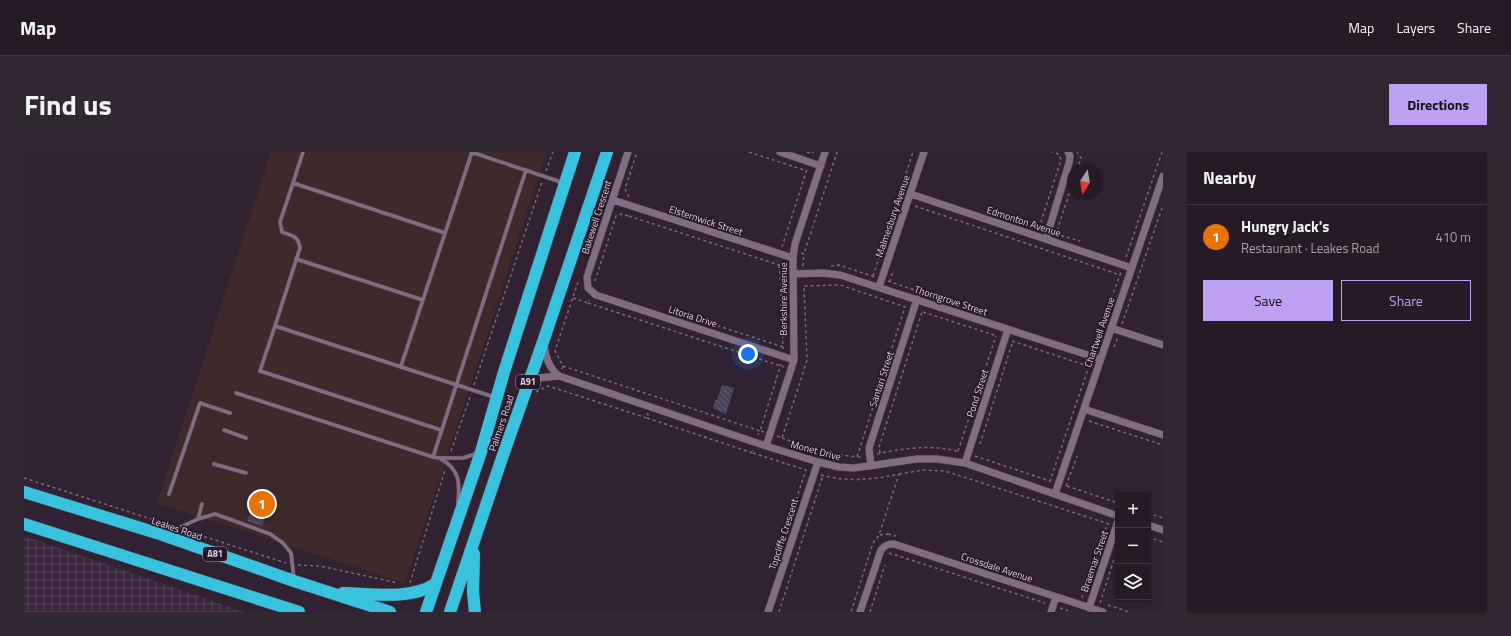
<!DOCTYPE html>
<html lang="en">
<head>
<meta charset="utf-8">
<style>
	:root { --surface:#251a26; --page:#312732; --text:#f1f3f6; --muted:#a3a1a7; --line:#423843; --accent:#bca0f2 }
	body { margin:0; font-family:"Titillium Web",sans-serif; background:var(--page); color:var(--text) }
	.controls { position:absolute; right:12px; bottom:12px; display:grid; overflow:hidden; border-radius:0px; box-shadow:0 1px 3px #0004 }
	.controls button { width:36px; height:36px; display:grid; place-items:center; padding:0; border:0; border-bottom:1px solid var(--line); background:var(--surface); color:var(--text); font:20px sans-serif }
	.compass { position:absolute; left:1043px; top:12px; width:36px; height:36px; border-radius:50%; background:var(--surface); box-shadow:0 1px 3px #0004; rotate:192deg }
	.you { position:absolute; left:724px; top:202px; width:14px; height:14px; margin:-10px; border:3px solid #fff; border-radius:50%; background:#1a73e8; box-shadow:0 0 0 6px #1a73e833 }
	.badge { display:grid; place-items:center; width:26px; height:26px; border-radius:50%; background:var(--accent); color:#fff; font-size:13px; font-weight:700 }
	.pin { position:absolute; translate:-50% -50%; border:2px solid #fff; box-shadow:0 1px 4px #0006 }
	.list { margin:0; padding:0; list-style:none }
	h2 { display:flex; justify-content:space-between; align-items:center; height:52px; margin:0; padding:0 16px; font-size:17px }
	h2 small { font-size:13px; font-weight:400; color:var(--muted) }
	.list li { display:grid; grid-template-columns:26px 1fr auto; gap:12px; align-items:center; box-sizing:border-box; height:64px; padding:0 16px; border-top:1px solid var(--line) }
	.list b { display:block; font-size:15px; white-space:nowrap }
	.list p { margin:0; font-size:13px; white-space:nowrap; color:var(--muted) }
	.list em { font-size:13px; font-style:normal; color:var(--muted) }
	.actions { display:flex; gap:8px; padding:12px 16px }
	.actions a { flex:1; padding:9px 0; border:1px solid var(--accent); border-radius:0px; text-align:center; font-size:14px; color:var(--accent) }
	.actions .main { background:var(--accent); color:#111 }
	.icon { flex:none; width:22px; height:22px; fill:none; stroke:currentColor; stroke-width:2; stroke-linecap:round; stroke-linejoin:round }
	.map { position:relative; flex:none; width:1139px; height:460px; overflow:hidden; border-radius:0px }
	header { display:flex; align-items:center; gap:24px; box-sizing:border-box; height:56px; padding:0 20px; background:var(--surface); border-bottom:1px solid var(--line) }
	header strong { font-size:19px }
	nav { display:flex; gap:22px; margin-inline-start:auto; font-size:14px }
	.intro { display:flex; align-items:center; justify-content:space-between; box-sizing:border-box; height:96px; padding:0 24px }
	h1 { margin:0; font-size:28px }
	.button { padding:10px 18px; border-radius:0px; background:var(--accent); color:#111; font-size:14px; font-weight:700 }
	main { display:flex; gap:24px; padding:0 24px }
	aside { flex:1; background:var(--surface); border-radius:0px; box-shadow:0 1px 3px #0004 }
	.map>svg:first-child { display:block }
	.commercial { fill:#3e2a2a }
	.industrial { fill:url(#industrial-grid) }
	.building { fill:url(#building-back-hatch) }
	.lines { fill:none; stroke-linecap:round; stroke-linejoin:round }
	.lane-casing { stroke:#4c3f4d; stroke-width:4.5 }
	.street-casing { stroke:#4c3f4d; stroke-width:8 }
	.highway-casing { stroke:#4c3f4d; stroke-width:13 }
	.path { stroke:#796c7a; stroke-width:1.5; stroke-dasharray:3 3; stroke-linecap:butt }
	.lane { stroke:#806d81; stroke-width:3.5 }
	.street { stroke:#806d81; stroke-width:7 }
	.highway { stroke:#38c2dd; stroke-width:12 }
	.labels { text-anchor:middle; stroke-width:3.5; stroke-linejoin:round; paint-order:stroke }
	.shield { fill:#271829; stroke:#a69aa7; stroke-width:1 }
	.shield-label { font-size:9px; font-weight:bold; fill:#dcd2dd }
	.street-label { font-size:10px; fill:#dcd2dd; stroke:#271829 }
</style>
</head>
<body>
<header>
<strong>Map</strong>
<nav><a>Map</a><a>Layers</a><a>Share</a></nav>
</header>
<div class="intro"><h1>Find us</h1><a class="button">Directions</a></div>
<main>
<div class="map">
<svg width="1139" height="460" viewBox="0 0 1139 460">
	<defs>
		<pattern id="industrial-grid" width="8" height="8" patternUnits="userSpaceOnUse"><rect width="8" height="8" fill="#3c283e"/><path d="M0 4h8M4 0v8" fill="none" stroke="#584659"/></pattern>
		<pattern id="building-back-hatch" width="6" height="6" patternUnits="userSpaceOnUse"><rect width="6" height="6" fill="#49435c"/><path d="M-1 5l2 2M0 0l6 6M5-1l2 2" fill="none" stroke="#635d73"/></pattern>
	</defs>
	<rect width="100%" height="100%" fill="#312233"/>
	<!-- commercial -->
	<path class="commercial" d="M247 0H523L381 431 133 351Z"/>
	<!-- industrial -->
	<path class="industrial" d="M0 384 220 460H0Z"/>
	<!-- building -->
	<path class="building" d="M698 233 710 236 702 262 689 256 691 248H693Z
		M233 338 248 343 238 374 223 369Z"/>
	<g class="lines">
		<defs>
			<path id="lane" d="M279 0 269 31 421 81
				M447 0 540 31
				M269 31 256 70 258 80C268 84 274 83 276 96L251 174 470 245
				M272 107 399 148
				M251 174 236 219 417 278
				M377 214 448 0
				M212 241 409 305 416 306H439L454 301
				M200 278 222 286
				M409 305 502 18
				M417 307C436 318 436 331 434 351
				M190 312 222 321
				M145 342 176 251 206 261
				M174 367 178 352
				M144 381 174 367 191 362 208 368 246 382 259 391 267 401 270 427"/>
			<path id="street" d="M604 0 563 125 564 136 572 143 770 208
				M756 0 797 14
				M887 42 1108 116
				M589 48 769 106
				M1022 87 1045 11 1046 4 1044 0
				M769 122 799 121 816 123 1076 207
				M855 135 900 0
				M1087 176 1139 193
				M520 193C522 206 525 216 535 224
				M505 232 513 226 535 224 742 294 794 310 815 315 830 316 893 307H913L941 311 1094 364
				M1060 257 1139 283
				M742 294 770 208 769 106 771 92 801 0
				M941 311 984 177
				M847 314 845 296 893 147
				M1031 342 1139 24
				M1124 373 1139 378
				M1065 456 1094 369
				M744 460 794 310
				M836 460 857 398C861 393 864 392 870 392L1079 460
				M1027 460 1032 445"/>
			<path id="highway" d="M0 340 139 383 270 429 366 460
				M0 372 275 460
				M450 402 449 440 451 460
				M319 441C348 442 387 448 411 432
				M402 460 457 300 480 220 551 0
				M426 460 478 306 519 190 583 0"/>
		</defs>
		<!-- lane casing -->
		<use href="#lane" class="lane-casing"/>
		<!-- street casing -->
		<use href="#street" class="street-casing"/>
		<!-- highway casing -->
		<use href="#highway" class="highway-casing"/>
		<!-- path -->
		<path class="path" d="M725 0 783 19
			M783 0 788 2 789 0
			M1053 18 1057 6 1053 0
			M522 19 529 0
			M1049 30 1032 82 1056 89
			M605 45 601 37 613 0
			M891 54 1096 123
			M605 64 755 113 756 110
			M1015 76 1037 8 1035 2 1028 0
			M758 95 783 17
			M777 101 780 102 813 0
			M1102 105 1138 0
			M755 113 757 135 763 134
			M779 114 780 102
			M807 114 815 113 851 125
			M849 124 889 0
			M571 129 592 64 598 62 605 64
			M864 129 893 139
			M866 130 869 118
			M757 135 759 197
			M549 146 564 151 565 148
			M564 151 760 215
			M899 160 973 184
			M682 170 759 195
			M1098 172 1139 53
			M988 189 1064 214
			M1090 195 1094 185
			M1069 197 1097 120
			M539 214 736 279 734 283
			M538 217 539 214 531 199 555 127
			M450 233 518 30
			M512 240 524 234 623 266 624 261
			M623 266 729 301V298
			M1065 269 1139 293
			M740 280 736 279 757 212
			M753 284 758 286 783 208 780 134 816 133 881 155 833 305
			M758 286C784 295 810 304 838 305
			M956 292 989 189
			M427 299 447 242
			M934 299 972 184
			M729 301 782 318 755 399
			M856 301 855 295 898 160
			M853 302C881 296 908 292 936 300
			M951 304 1026 329
			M875 322 899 318 921 319 1085 372
			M797 323C824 330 848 328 875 322L855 383 849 391 827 460
			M0 326 146 373
			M1027 329H1026L1066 211
			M1042 334 1053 304
			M1043 334 1094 351
			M1124 361 1139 366
			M163 379 262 411
			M864 382 872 384
			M856 383 864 382V386
			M1124 385 1139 390
			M865 401 1021 451
			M274 413 296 414 374 431
			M386 431 421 318
			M1059 445H1058L1061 441 1083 372
			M1076 451 1090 407
			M1084 453 1105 460
			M1036 456 1048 460
			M755 460 799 323
			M846 460 861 413"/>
		<!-- lane -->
		<use href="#lane" class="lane"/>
		<!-- street -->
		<use href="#street" class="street"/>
		<!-- highway -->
		<use href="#highway" class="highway"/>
	</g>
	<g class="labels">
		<!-- shield labels -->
		<g class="shield">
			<rect x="492" y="223" width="24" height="14" rx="3"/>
			<rect x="179" y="395" width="24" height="14" rx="3"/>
		</g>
		<g class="shield-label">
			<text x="504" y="233">A91</text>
			<text x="191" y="405">A81</text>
		</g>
		<!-- street labels -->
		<g class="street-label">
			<text transform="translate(868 64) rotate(-71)" y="4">Malmesbury Avenue</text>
			<text transform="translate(572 65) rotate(-72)" y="4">Bakewell Crescent</text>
			<text transform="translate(682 68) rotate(18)" y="4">Elsternwick Street</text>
			<text transform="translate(1000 69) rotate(18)" y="4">Edmonton Avenue</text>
			<text transform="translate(759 147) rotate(-90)" y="4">Berkshire Avenue</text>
			<text transform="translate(927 148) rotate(18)" y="4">Thorngrove Street</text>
			<text transform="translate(669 164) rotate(18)" y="4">Litoria Drive</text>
			<text transform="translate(1075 180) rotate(-71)" y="4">Chartwell Avenue</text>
			<text transform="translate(857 227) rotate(-72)" y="4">Santari Street</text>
			<text transform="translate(953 241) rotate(-72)" y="4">Pond Street</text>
			<text transform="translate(477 271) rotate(-71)" y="4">Palmers Road</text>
			<text transform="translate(792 298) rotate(15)" y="4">Monet Drive</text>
			<text transform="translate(153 376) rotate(19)" y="4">Leakes Road</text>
			<text transform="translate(759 382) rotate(-72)" y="4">Topcliffe Crescent</text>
			<text transform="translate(1070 409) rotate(-71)" y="4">Braemar Street</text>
			<text transform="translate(973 415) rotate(18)" y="4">Crossdale Avenue</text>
		</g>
	</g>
</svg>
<div class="controls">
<button>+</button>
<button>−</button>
<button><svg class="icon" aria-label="layers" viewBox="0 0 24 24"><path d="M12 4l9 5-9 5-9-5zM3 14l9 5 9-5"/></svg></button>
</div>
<svg class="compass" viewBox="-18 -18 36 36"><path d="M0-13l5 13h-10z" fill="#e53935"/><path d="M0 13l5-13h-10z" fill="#a3a1a7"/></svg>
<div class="you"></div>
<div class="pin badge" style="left:238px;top:352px;background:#e8710a">1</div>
</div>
<aside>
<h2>Nearby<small></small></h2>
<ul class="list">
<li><span class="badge" style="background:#e8710a">1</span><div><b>Hungry Jack's</b><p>Restaurant · Leakes Road</p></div><em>410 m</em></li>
</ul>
<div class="actions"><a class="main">Save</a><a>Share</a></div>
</aside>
</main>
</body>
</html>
